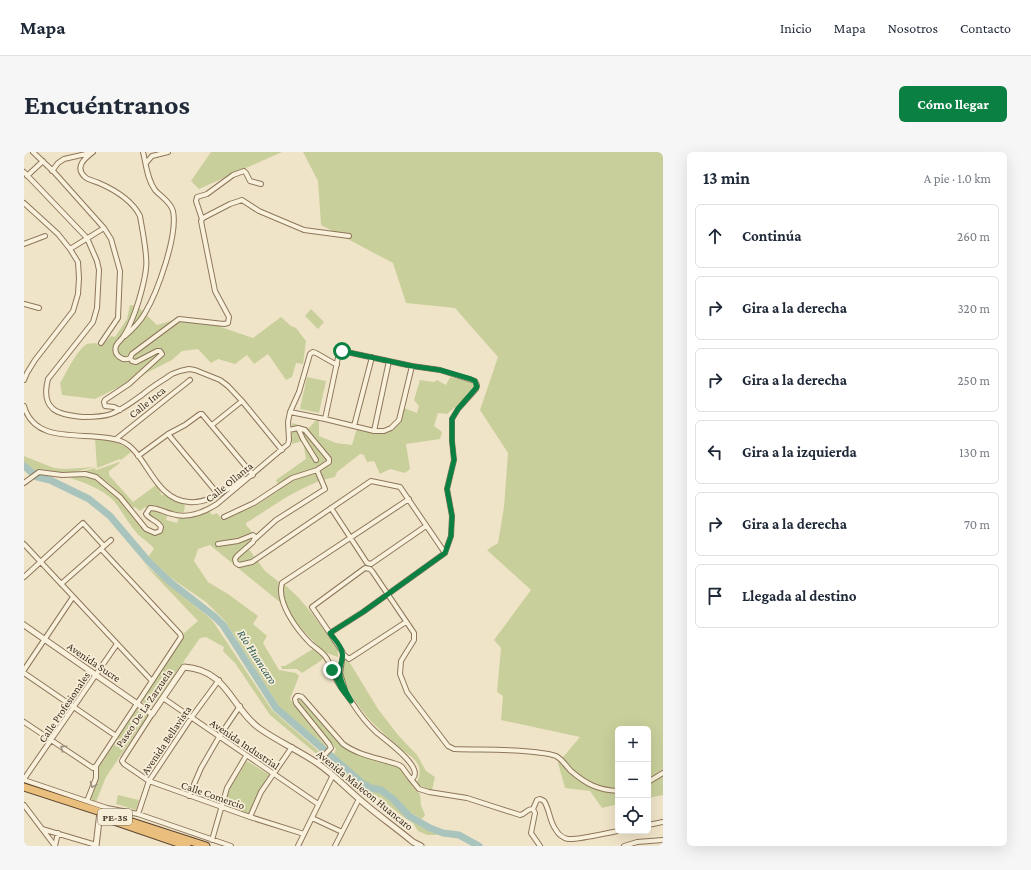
<!DOCTYPE html>
<html lang="es">
<head>
<meta charset="utf-8">
<style>
	:root { --surface:#fff; --page:#f6f6f7; --text:#1f2937; --muted:#747a83; --line:#e0e1e3; --accent:#0b8043 }
	body { margin:0; font-family:"Crimson Pro",serif; background:var(--page); color:var(--text) }
	.controls { position:absolute; right:12px; bottom:12px; display:grid; overflow:hidden; border-radius:6px; box-shadow:0 4px 16px #0002 }
	.controls button { width:36px; height:36px; display:grid; place-items:center; padding:0; border:0; border-bottom:1px solid var(--line); background:var(--surface); color:var(--text); font:20px sans-serif }
	.stop { position:absolute; width:12px; height:12px; margin:-9px; border:3px solid #0b8043; border-radius:50%; background:#fff }
	.stop.end { background:#0b8043; border-color:#fff; box-shadow:0 1px 4px #0008 }
	.list { margin:0; padding:0; list-style:none }
	h2 { display:flex; justify-content:space-between; align-items:center; height:52px; margin:0; padding:0 16px; font-size:17px }
	h2 small { font-size:13px; font-weight:400; color:var(--muted) }
	.list li { display:grid; grid-template-columns:26px 1fr auto; gap:12px; align-items:center; box-sizing:border-box; height:64px; margin:0 8px 8px; padding:0 8px; border:1px solid var(--line); border-radius:6px }
	.list b { display:block; font-size:15px; white-space:nowrap }
	.list em { font-size:13px; font-style:normal; color:var(--muted) }
	.icon { flex:none; width:22px; height:22px; fill:none; stroke:currentColor; stroke-width:2; stroke-linecap:round; stroke-linejoin:round }
	.map { position:relative; flex:none; width:639px; height:694px; overflow:hidden; border-radius:6px }
	header { display:flex; align-items:center; gap:24px; box-sizing:border-box; height:56px; padding:0 20px; background:var(--surface); border-bottom:1px solid var(--line) }
	header strong { font-size:19px }
	nav { display:flex; gap:22px; margin-inline-start:auto; font-size:14px }
	.intro { display:flex; align-items:center; justify-content:space-between; box-sizing:border-box; height:96px; padding:0 24px }
	h1 { margin:0; font-size:28px }
	.button { padding:10px 18px; border-radius:6px; background:var(--accent); color:#fff; font-size:14px; font-weight:700 }
	main { display:flex; gap:24px; padding:0 24px }
	aside { flex:1; background:var(--surface); border-radius:6px; box-shadow:0 4px 16px #0002 }
	.map>svg:first-child { display:block }
	.green { fill:#c9cf9b }
	.lines { fill:none; stroke-linecap:round; stroke-linejoin:round }
	.river { stroke:#a9c4bc; stroke-width:7 }
	.minor-casing { stroke:#8d765c; stroke-width:6 }
	.tertiary-casing { stroke:#8d765c; stroke-width:7 }
	.trunk-casing { stroke:#5b4430; stroke-width:9 }
	.minor { stroke:#faf1dc; stroke-width:4 }
	.tertiary { stroke:#faf1dc; stroke-width:5 }
	.trunk { stroke:#eabe7c; stroke-width:7 }
	.oneway { stroke:#9c907e }
	.route { stroke:#0b8043; stroke-width:5 }
	.labels { text-anchor:middle; stroke-width:3.5; stroke-linejoin:round; paint-order:stroke }
	.shield { fill:#f7eed8; stroke:#756857; stroke-width:1 }
	.shield-label { font-size:10px; font-weight:bold; fill:#3d2e20 }
	.street-label { font-size:11px; fill:#3d2e20; stroke:#f7eed8 }
	.water-label { font-size:12px; font-style:italic; fill:#2f5d5a; stroke:#f7eed8 }
</style>
</head>
<body>
<header>
<strong>Mapa</strong>
<nav><a>Inicio</a><a>Mapa</a><a>Nosotros</a><a>Contacto</a></nav>
</header>
<div class="intro"><h1>Encuéntranos</h1><a class="button">Cómo llegar</a></div>
<main>
<div class="map">
<svg width="639" height="694" viewBox="0 0 639 694">
	<rect width="100%" height="100%" fill="#f0e4c8"/>
	<!-- green -->
	<path class="green" d="M187 0H258L175 37 167 29Z
		M279 0H639V643L624 646V577H594V652L578 656 566 639 541 636 534 611 556 585 477 568 479 544 473 540 477 496 470 488 507 438 463 398 474 391 480 355 484 301 456 258 474 205 431 156 382 151 369 111 297 73 294 29Z
		M106 153 113 154 133 173 153 167 188 172 229 186 257 165 267 174 272 176 282 189 279 212 272 211 268 225 262 228 244 202 230 212 223 203 211 212 194 207 187 211 174 197 158 199 148 208 71 247 38 243 36 231C42 222 53 197 63 192 67 191 74 191 78 193L87 184 91 185 103 167Z
		M287 157 300 170 294 177 281 164Z
		M283 225 302 229 295 261 276 257Z
		M426 225 447 230 452 234 445 243 423 262 414 261 410 274 418 280 416 287 382 292 386 317 381 321 366 317 356 322 350 309 343 310 340 303 336 302 313 320 311 325C279 331 250 354 222 371V373L235 388 224 396 241 419 255 430 254 439 258 452 186 393 174 397 170 409 184 430 204 442 234 464 229 472 243 484 239 491 255 518 272 521 275 524 266 547 305 598 304 600 256 556 201 469 182 450 147 426 124 405 130 397C126 390 117 387 112 380 104 371 98 359 90 349 78 337 62 331 46 326L52 324 72 327 100 351 119 376 132 382 138 374C135 368 126 367 125 359L127 357 144 362 142 368 153 371 155 365 184 357 188 363 193 361 196 365 207 363 230 355 254 339 256 337 252 328 282 307 279 289 268 292V271L285 276 295 265V284L312 291 328 293 333 276 359 279 375 268 380 256 393 261 395 254 390 248 396 228 410 230 413 228 422 233Z
		M71 287C84 288 99 290 107 300L97 308 96 307 73 316Z
		M0 304 30 316 42 317 70 315 51 320 50 321H42L16 317 11 321 0 311Z
		M95 310 96 311 85 319V323L109 350 132 333 136 336 137 343H144L149 347 161 353 160 360 153 361 130 353 122 356 121 355 116 359 111 355 109 356C99 345 84 327 69 322 64 320 58 321 53 321L71 316 72 318Z
		M120 412 188 468 248 558 299 603 295 604 246 563 211 511 199 499 200 495 182 485 176 486 128 555H125L117 549 159 487V482L174 469Z
		M259 431 275 446 290 464 314 498V505L303 501 302 503 266 464 258 444Z
		M289 497 300 505 298 508 278 521 273 517H258L257 514H261Z
		M322 507 326 511 354 557 374 583 393 603 402 619 411 625 408 638 394 633 393 630C397 622 397 614 390 607 387 604 382 601 378 598 358 580 339 564 326 541 319 529 315 519 322 507Z
		M274 547H276L317 592 326 600 372 613 377 617 389 635 396 642 397 653 401 663 398 667 387 661 360 637 340 630 310 602 312 597 275 551Z
		M113 555 124 563 82 625 72 650 65 649 75 619 74 614Z
		M304 605 339 635 356 640 366 646 387 668 405 678 415 681 412 683H403L394 679 389 671 378 664 352 643 334 640 298 611 299 609Z
		M223 609 246 623 224 662 200 653 207 634Z
		M94 643 115 648 112 658 92 652Z"/>
	<g class="lines">
		<!-- river -->
		<path class="river" d="M0 314 13 325 26 328 65 347 86 364 125 410 146 430 191 465 199 473 252 556 338 631 347 636 357 638 369 647 385 664 406 676 419 681 435 683 455 694"/>
		<defs>
			<path id="minor" d="M9 0 30 20 80 76 87 87 96 119 94 166 77 191
				M69 0C61 6 50 15 61 25 64 28 71 29 75 31 91 38 108 48 116 64 118 77 124 104 122 116 121 128 115 149 111 160 108 168 104 178 99 185 97 188 93 191 92 194 89 203 99 210 106 206
				M122 11 128 4 144 0
				M28 19 34 11 40 7 66 1
				M0 20 63 86 73 109 75 118 73 156 69 170 24 227C16 258 34 263 59 265 68 265 79 265 87 262 98 258 108 250 118 243 127 235 138 229 148 222L156 219 165 217 171 218 196 228 204 234 218 249 258 298
				M3 24 19 9
				M0 51 34 82 46 97 54 110 55 126 54 142 49 159 11 208 3 221 0 228
				M178 67 172 49 173 45 183 42 209 23 220 19 222 21 226 29 237 32
				M0 92 21 84
				M46 97 80 76
				M0 152 15 156
				M101 184C109 177 116 170 121 161 134 139 154 83 149 59 146 49 137 45 131 38 123 27 122 12 119 0
				M0 254C12 296 66 277 97 289 123 299 129 348 165 350 185 352 204 336 221 327
				M96 258 90 255 81 254 80 250 81 248 105 232 138 202 136 199H133L112 210 108 209 106 206 108 202 155 167 200 172 204 171 205 165 191 139 177 69 179 66 206 52 218 48 235 59 280 78 325 84
				M266 260 301 267
				M188 273 218 249
				M330 274 348 205
				M274 276 279 287 292 308
				M350 279 365 209
				M144 282 194 342
				M92 287 166 228
				M114 304 144 282 161 273 176 262H178L229 323 227 324
				M0 331 15 320 38 323 61 322 72 325 96 345 122 377 131 381 136 379 137 375C134 369 126 368 122 362L126 356C134 356 140 360 148 362 164 367 179 361 193 352L264 292 265 288 264 270 266 260 275 240 286 202 289 200 292 201 313 213
				M307 356 343 411 347 412 402 374
				M200 365 230 351 268 326 293 318
				M231 387 252 368 301 337 293 318 305 310V307L281 278 274 276 265 278
				M0 392 128 529
				M194 392 214 389 229 383 231 385 229 390 213 404 211 407 212 411 215 413 228 410 347 329 376 335 421 401
				M0 425 59 371 80 394
				M37 432 87 388
				M382 470 325 507 319 502 318 499 288 455 341 416 346 417 348 419 390 481V488L377 509 376 522 383 540 424 594 430 597C457 598 484 597 510 600 517 601 525 601 532 604 538 607 542 614 547 619 562 632 574 638 594 639
				M306 481 339 460 421 401 427 384 428 364 423 337 430 308 428 289V267L434 257 452 237 453 233 451 229 416 218 388 214 318 199 315 201 301 267 350 279H360L367 276 375 268 388 214
				M319 502 316 521 321 538
				M0 518 49 445
				M0 521 92 584
				M139 546 294 652
				M128 562 99 607 98 609 100 612 125 629 226 665 280 682
				M0 570 69 616 72 614
				M293 611 307 596 305 592 272 551 271 547 273 544H275L278 545 319 592C335 604 356 606 375 613L378 615 386 626H389C400 615 360 587 352 580 342 571 334 560 327 549 322 542 317 536 313 529 308 521 307 511 301 504 297 499 292 496 287 492 274 479 252 451 258 431L385 347
				M386 626 395 637 405 640 443 646 496 663C502 662 503 656 509 657L511 661 507 681 516 694
				M0 627 93 492
				M0 628 83 656 114 662 207 694
				M624 630 639 621
				M165 644 177 616 195 585 216 554
				M63 649 72 626V614L157 485 156 482 77 397
				M0 653 31 694
				M509 657 513 648 516 647 520 649C526 658 525 669 532 678 534 682 539 686 544 687 555 688 582 681 594 679
				M114 662 125 629 167 566 195 528
				M226 665 237 640 268 595
				M288 666 318 680
				M624 673 639 670
				M18 677 72 693
				M188 688 203 636 222 604
				M31 694 34 681
				M274 694 309 623
				M311 694 335 647
				M600 694 613 690 639 688"/>
			<path id="tertiary" d="M0 473 128 562 160 515C204 518 207 556 235 576 253 589 274 598 293 611 308 621 320 634 334 646 352 662 371 675 389 690L397 694
				M72 694 76 660"/>
			<path id="trunk" d="M0 635 182 694
				M84 667 163 694"/>
		</defs>
		<!-- minor casing -->
		<use href="#minor" class="minor-casing"/>
		<!-- tertiary casing -->
		<use href="#tertiary" class="tertiary-casing"/>
		<!-- trunk casing -->
		<use href="#trunk" class="trunk-casing"/>
		<!-- minor -->
		<use href="#minor" class="minor"/>
		<!-- tertiary -->
		<use href="#tertiary" class="tertiary"/>
		<!-- trunk -->
		<use href="#trunk" class="trunk"/>
	</g>
	<!-- one-way arrows -->
	<defs><path id="oneway-chevron" d="M-2-3.5L2.5 0L-2 3.5" fill="none" stroke-width="1.6" stroke-linecap="round" stroke-linejoin="round"/></defs>
	<g class="oneway">
		<use href="#oneway-chevron" transform="translate(39 596) rotate(-146)"/>
		<use href="#oneway-chevron" transform="translate(69 633) rotate(111)"/>
	</g>
	<g class="lines">
		<!-- route -->
		<path class="route" d="M308 518 317 536 327 549C322 539 314 527 316 516 317 510 320 506 318 500 317 493 310 487 306 481L339 460 421 401 427 384 428 364 423 337 430 308 428 289V267L434 257 453 235 451 229 447 227 416 218 388 214 318 199"/>
	</g>
	<g class="labels">
		<!-- shield labels -->
		<rect class="shield" x="74" y="657" width="34" height="16" rx="3"/>
		<g class="shield-label">
			<text x="91" y="669">PE-3S</text>
		</g>
		<!-- street labels -->
		<g class="street-label">
			<text transform="translate(123 250) rotate(-39)" y="4">Calle Inca</text>
			<text transform="translate(205 330) rotate(-39)" y="4">Calle Ollanta</text>
			<text transform="translate(70 510) rotate(34)" y="4">Avenida Sucre</text>
			<text transform="translate(40 555) rotate(-56)" y="4">Calle Profesionales</text>
			<text transform="translate(120 556) rotate(-56)" y="4">Paseo De La Zarzuela</text>
			<text transform="translate(142 588) rotate(-56)" y="4">Avenida Bellavista</text>
			<text transform="translate(221 592) rotate(34)" y="4">Avenida Industrial</text>
			<text transform="translate(341 638) rotate(39)" y="4">Avenida Malecon Huancaro</text>
			<text transform="translate(189 643) rotate(19)" y="4">Calle Comercio</text>
		</g>
		<!-- water labels -->
		<g class="water-label">
			<text transform="translate(233 505) rotate(57)" y="4">Río Huancaro</text>
		</g>
	</g>
</svg>
<div class="controls">
<button>+</button>
<button>−</button>
<button><svg class="icon" aria-label="locate" viewBox="0 0 24 24"><circle cx="12" cy="12" r="6"/><path d="M12 2v4M12 18v4M2 12h4M18 12h4"/></svg></button>
</div>
<div class="stop" style="left:318px;top:199px"></div>
<div class="stop end" style="left:308px;top:518px"></div>
</div>
<aside>
<h2>13 min<small>A pie · 1.0 km</small></h2>
<ul class="list">
<li><svg class="icon" aria-label="ahead" viewBox="0 0 24 24"><path d="M12 20V5M6 11l6-6 6 6"/></svg><div><b>Continúa</b></div><em>260 m</em></li>
<li><svg class="icon" aria-label="right" viewBox="0 0 24 24"><path d="M7 20v-9h11M14 6l5 5-5 5"/></svg><div><b>Gira a la derecha</b></div><em>320 m</em></li>
<li><svg class="icon" aria-label="right" viewBox="0 0 24 24"><path d="M7 20v-9h11M14 6l5 5-5 5"/></svg><div><b>Gira a la derecha</b></div><em>250 m</em></li>
<li><svg class="icon" aria-label="left" viewBox="0 0 24 24"><path d="M17 20v-9H6M10 6l-5 5 5 5"/></svg><div><b>Gira a la izquierda</b></div><em>130 m</em></li>
<li><svg class="icon" aria-label="right" viewBox="0 0 24 24"><path d="M7 20v-9h11M14 6l5 5-5 5"/></svg><div><b>Gira a la derecha</b></div><em>70 m</em></li>
<li><svg class="icon" aria-label="arrive" viewBox="0 0 24 24"><path d="M6 21V4h12l-3 4 3 4H6"/></svg><div><b>Llegada al destino</b></div></li>
</ul>
</aside>
</main>
</body>
</html>
